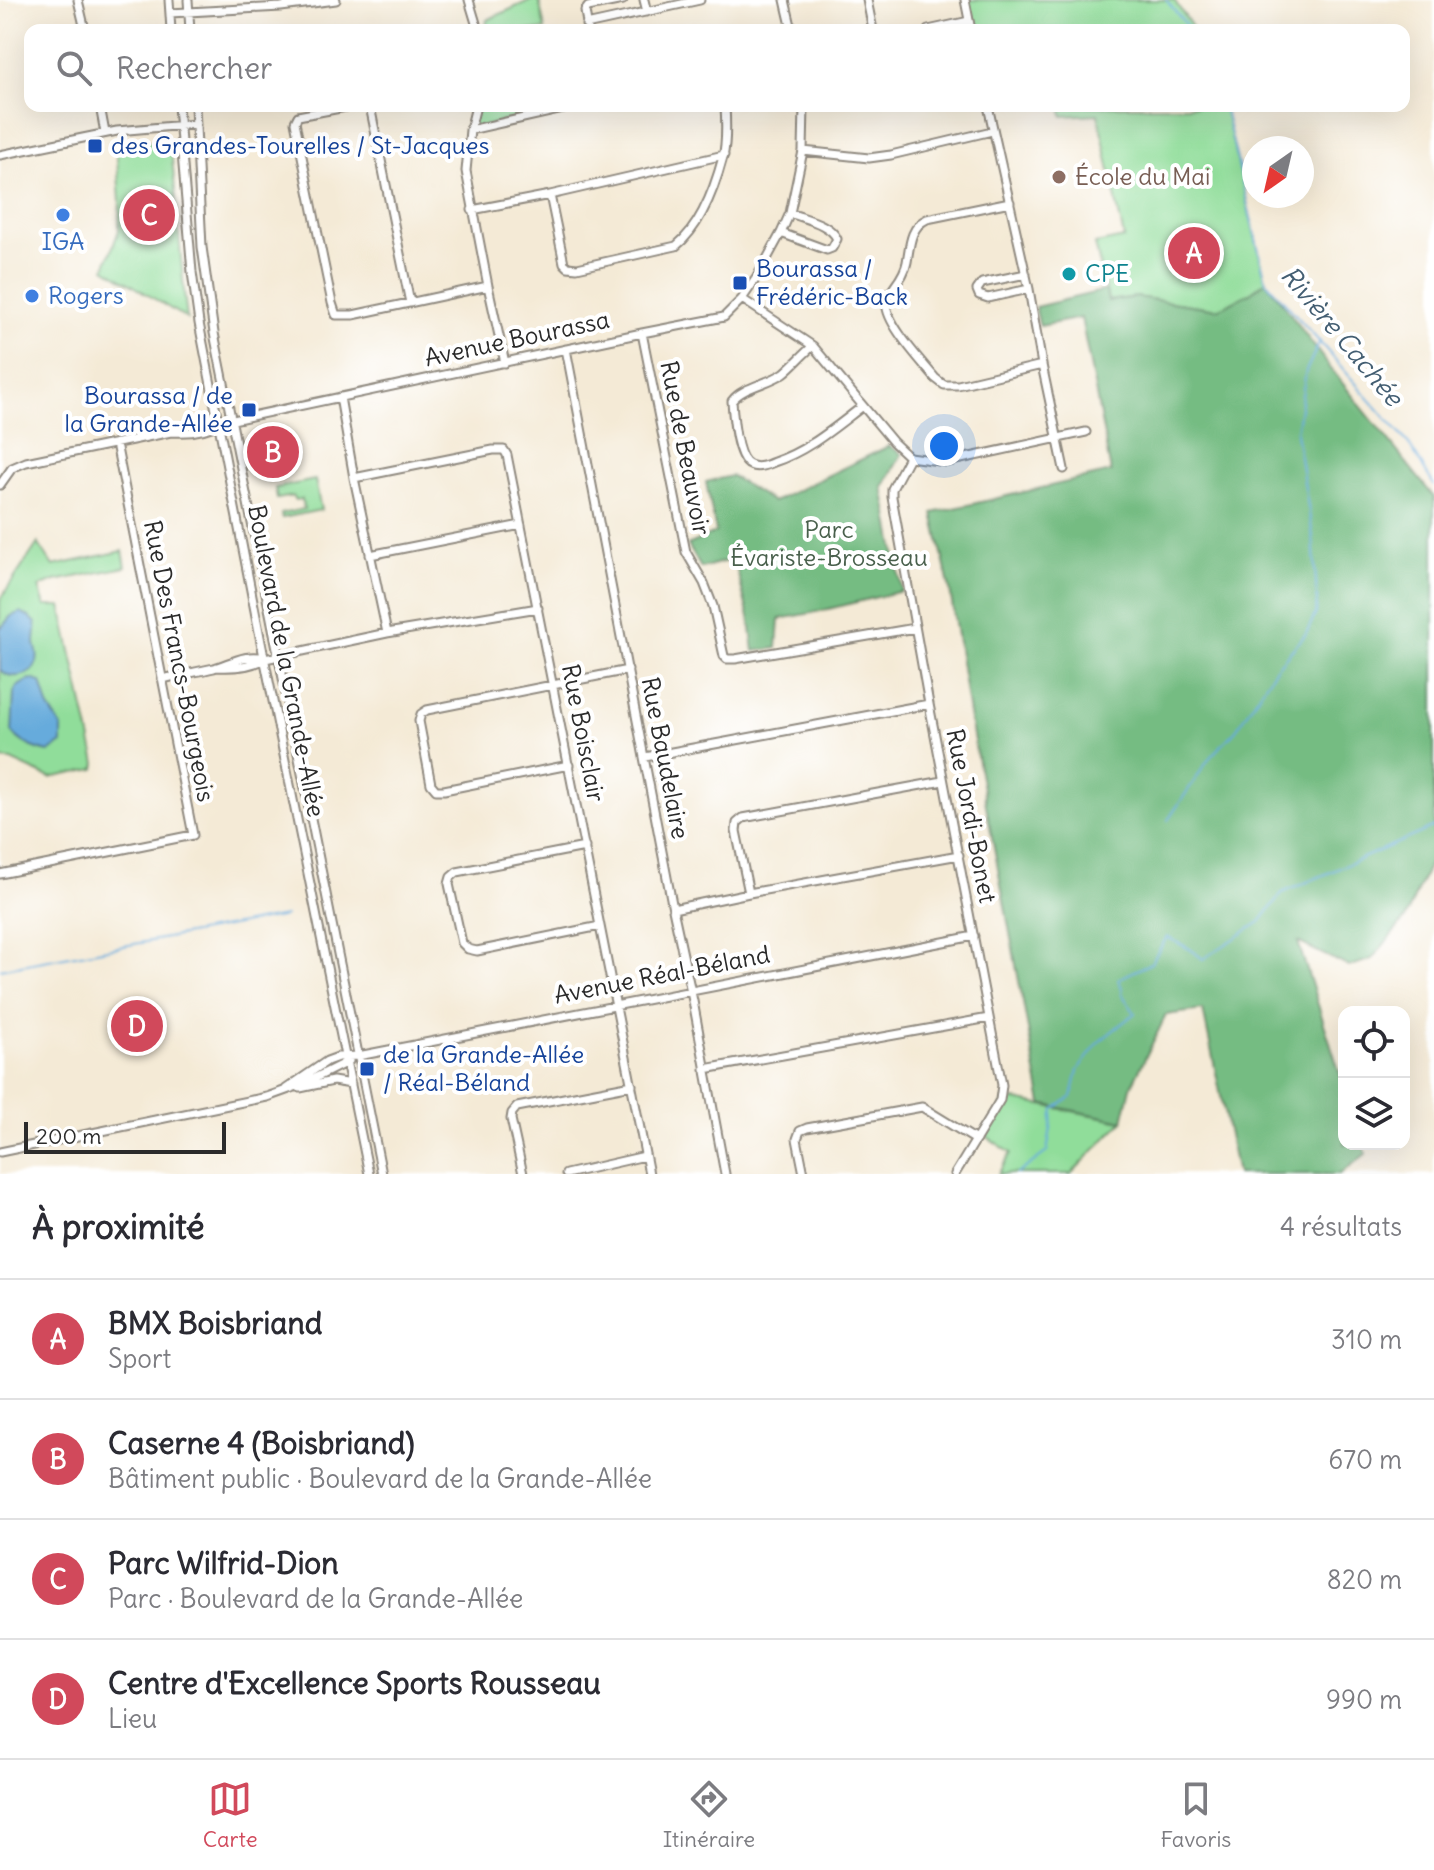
<!DOCTYPE html>
<html lang="fr">
<head>
<meta charset="utf-8">
<style>
	:root { --surface:#fff; --page:#f2f2f3; --text:#2b2b33; --muted:#7c7c81; --line:#e1e1e2; --accent:#d1495b }
	body { margin:0; font-family:Delius,sans-serif; background:var(--page); color:var(--text) }
	.controls { position:absolute; right:24px; bottom:24px; display:grid; overflow:hidden; border-radius:16px; box-shadow:0 8px 32px #0002 }
	.controls button { width:72px; height:72px; display:grid; place-items:center; padding:0; border:0; border-bottom:2px solid var(--line); background:var(--surface); color:var(--text); font:40px sans-serif }
	.compass { position:absolute; left:1242px; top:136px; width:72px; height:72px; border-radius:50%; background:var(--surface); box-shadow:0 8px 32px #0002; rotate:214deg }
	.scale { position:absolute; left:24px; bottom:20px; width:202px; box-sizing:border-box; padding-left:8px; border:4px solid #2b2b2b; border-top:0; font-size:22px; line-height:28px; white-space:nowrap; color:#2b2b2b; -webkit-text-stroke:6px #fff; paint-order:stroke }
	.you { position:absolute; left:944px; top:446px; width:28px; height:28px; margin:-20px; border:6px solid #fff; border-radius:50%; background:#1a73e8; box-shadow:0 0 0 12px #1a73e833 }
	.badge { display:grid; place-items:center; width:52px; height:52px; border-radius:50%; background:var(--accent); color:#fff; font-size:26px; font-weight:700 }
	.pin { position:absolute; translate:-50% -50%; border:4px solid #fff; box-shadow:0 2px 8px #0006 }
	.list { margin:0; padding:0; list-style:none }
	h2 { display:flex; justify-content:space-between; align-items:center; height:104px; margin:0; padding:0 32px; font-size:34px }
	h2 small { font-size:26px; font-weight:400; color:var(--muted) }
	.list li { display:grid; grid-template-columns:52px 1fr auto; gap:24px; align-items:center; box-sizing:border-box; height:120px; padding:0 32px; border-top:2px solid var(--line) }
	.list b { display:block; font-size:30px; white-space:nowrap }
	.list p { margin:0; font-size:26px; white-space:nowrap; color:var(--muted) }
	.list em { font-size:26px; font-style:normal; color:var(--muted) }
	.icon { flex:none; width:44px; height:44px; fill:none; stroke:currentColor; stroke-width:2; stroke-linecap:round; stroke-linejoin:round }
	.map { position:relative; flex:none; width:1434px; height:1174px; overflow:hidden }
	.search { position:absolute; background:var(--surface); box-shadow:0 8px 32px #0002; left:24px; right:24px; top:24px; height:88px; display:flex; align-items:center; gap:20px; box-sizing:border-box; padding:0 28px; border-radius:16px; color:var(--muted); font-size:30px }
	.sheet { height:584px; background:var(--surface) }
	nav { display:flex; justify-content:space-around; align-items:center; box-sizing:border-box; height:112px; border-top:2px solid var(--line); background:var(--surface); font-size:22px; color:var(--muted) }
	nav a { display:grid; justify-items:center; gap:4px }
	nav .on { color:var(--accent) }
	.map>svg:first-child { display:block }
	.green { fill:#90dd9a; stroke:#5e8462; stroke-width:2 }
	.forest { fill:#74bc82; stroke:#507456; stroke-width:2 }
	.water { fill:#66abdc; stroke:#486b84; stroke-width:2 }
	.lines { fill:none; stroke-linecap:round; stroke-linejoin:round }
	.stream { stroke:#66abdc; stroke-width:2 }
	.minor-casing { stroke:#908a80; stroke-width:11 }
	.minor { stroke:#fff; stroke-width:7 }
	.transit-dot { fill:#1a4fb4; stroke:#fff; stroke-width:3 }
	.education-dot { fill:#8d6e63; stroke:#fff; stroke-width:3 }
	.shop-dot { fill:#3f7fe0; stroke:#fff; stroke-width:3 }
	.culture-dot { fill:#0f9aa8; stroke:#fff; stroke-width:3 }
	.labels { text-anchor:middle; stroke-width:8; stroke-linejoin:round; paint-order:stroke }
	.transit-label { font-size:24px; fill:#164399; stroke:#fff; text-anchor:start }
	.education-label { font-size:24px; fill:#785e54; stroke:#fff; text-anchor:start }
	.shop-label { font-size:24px; fill:#366cbe; stroke:#fff }
	.culture-label { font-size:24px; fill:#0d838f; stroke:#fff; text-anchor:start }
	.street-label { font-size:24px; fill:#2b2b2b; stroke:#fff }
	.park-label { font-size:24px; fill:#49604c; stroke:#fff }
	.water-label { font-size:26px; font-style:italic; fill:#435e72; stroke:#fff }
</style>
</head>
<body>
<div class="map">
<svg width="1434" height="1174" viewBox="0 0 1434 1174">
	<rect width="100%" height="100%" fill="#fff"/>
	<filter id="ink" filterUnits="userSpaceOnUse"><feTurbulence type="fractalNoise" baseFrequency=".0125" numOctaves="2"/><feDisplacementMap in="SourceGraphic" scale="16" xChannelSelector="R" yChannelSelector="G"/><feConvolveMatrix kernelMatrix="1 2 1 2 8 2 1 2 1" color-interpolation-filters="sRGB"/></filter>
	<filter id="wash" filterUnits="userSpaceOnUse"><feTurbulence type="fractalNoise" baseFrequency=".006" numOctaves="4" result="noise"/><feDisplacementMap in="SourceGraphic" scale="32" xChannelSelector="R" yChannelSelector="G"/><feGaussianBlur stdDeviation="1.8" result="paint"/><feColorMatrix in="noise" values="0 0 0 0 0 0 0 0 0 0 0 0 0 0 0 0 0 1.4 0 .05"/><feComposite in="paint" operator="in"/></filter>
	<g filter="url(#wash)">
		<rect width="100%" height="100%" fill="#f4ead6"/>
		<!-- green -->
		<path class="green" d="M531 0H539L545 30H486L487 20Z
			M968 0H1174L1194 30H974Z
			M476 106H562L470 130Z
			M1061 106H1224L1266 281 1250 293 1218 309 1136 297 1108 301 1095 244 1124 238 1098 114 1063 116Z
			M170 140C177 200 180 259 187 319L105 268 119 230 120 201 116 145Z
			M315 480 321 510 282 518 281 514 304 509 302 499 295 500 293 496 277 499 275 488Z
			M38 543 53 566 123 551 126 567 55 581 39 587 45 606H61L96 763 95 769 50 778 11 760 0 759V600Z
			M1005 1098 1123 1121 1071 1174H998L1011 1153 986 1136 998 1116Z"/>
		<!-- forest -->
		<path class="forest" d="M1266 281 1331 369 1434 497V853L1405 919 1372 959 1349 967 1298 942 1344 1086V1144H1363L1366 1154 1340 1174H1237L1203 1010 1166 1015 1131 1087 1123 1121 1042 1104 969 714 950 590 933 513 1111 472 1081 318 1040 326 1035 307 1106 290 1108 301 1136 297 1218 309 1250 293Z
			M889 446 902 454 883 487 902 591 812 613 779 619 777 648 754 651 750 621 734 559 701 568 688 545 716 532 706 482 731 476 773 502Z"/>
		<!-- water -->
		<path class="water" d="M21 612 31 618 36 623C37 630 35 636 35 643 36 650 39 654 37 662 32 678 11 680 0 670V629L11 616Z
			M30 679 41 682 48 706 62 728V743L49 752C34 749 22 744 12 732L14 693 17 687Z"/>
		<g class="lines">
			<!-- stream -->
			<path class="stream" d="M1166 0 1190 30
				M1224 106 1266 281 1408 443 1434 485
				M1168 820 1211 756 1236 730 1276 668 1306 634 1316 613 1317 598 1313 537 1296 433 1306 371 1320 341
				M0 969 285 916
				M1017 1174 1047 1152 1054 1109 1072 1097 1078 1070 1100 1041 1135 1013 1122 994V988L1118 979 1151 963 1167 937 1190 949 1203 959 1260 922 1282 893 1434 827"/>
		</g>
	</g>
	<g filter="url(#ink)">
		<g class="lines">
			<defs>
				<path id="minor" d="M78 0 85 30
					M169 0 171 30
					M188 0 190 30
					M469 0 478 30
					M644 0 647 12
					M785 0 792 30
					M867 0 873 30
					M965 0 971 30
					M170 13 281 7 336 0
					M586 25 700 0
					M588 30 585 11 588 7 623 0
					M928 30 969 21
					M100 106 105 133
					M178 106 192 272 199 323 261 642 369 1174
					M195 106 202 247 214 333 382 1174
					M351 106 298 116 295 122 332 303 336 315H353L488 286
					M370 106 410 303
					M476 106 470 130 466 171 488 286 505 363
					M988 106 1029 289 1042 365 1064 469
					M470 130 577 106
					M803 151 869 158 891 155 992 131
					M0 155 117 131 196 124
					M550 195 564 263 568 267 577 268 676 246C701 226 715 187 723 157 727 141 726 122 725 106
					M1010 202 927 219C910 227 910 245 907 262 904 279 891 287 887 300 881 319 923 363 935 378L944 385H958L1042 365
					M472 210 550 195 724 155
					M781 233 827 250 832 248 837 239C831 224 805 219 790 213
					M1026 274 982 283 977 290 979 295 988 298 1029 289
					M742 299 813 346 893 442 909 457 947 462 1086 432
					M642 333 686 552 704 583 713 606 724 656 727 659H735L915 628
					M813 346C803 354 794 365 784 373 768 384 742 387 732 401 733 416 736 459 750 465 758 469 767 465 774 462 808 451 835 427 863 406
					M566 349 673 909 693 1001 725 1174
					M340 397 354 478 387 633
					M173 431C187 424 204 417 219 423
					M909 457 892 489V497L929 704 1002 1085 1000 1100 955 1174
					M354 478 493 450H504L507 455 649 1174
					M0 485 12 468 26 462 171 432C187 433 205 432 219 423L642 333 724 317 742 299 757 277 781 233 790 213 803 151 804 106
					M370 555 521 525
					M217 667C234 668 249 667 265 659L387 633 538 608
					M162 679C179 675 197 672 214 668 231 663 246 653 265 658
					M645 757 929 704
					M569 765 444 790H436L431 784 419 721 421 714 427 710 628 670
					M585 847 457 872 451 877 449 884 462 943 468 949 477 951 600 926
					M0 874 193 835 116 443
					M749 893 736 831 737 823 743 818 943 781
					M673 909 749 893 959 855
					M705 1069 989 1018
					M300 1088 333 1081 351 1084
					M286 1089 327 1061 338 1057 358 1056 974 936
					M0 1152 267 1097 303 1084 349 1061
					M523 1174 511 1119 512 1113 517 1107 632 1085
					M566 1174 645 1156
					M804 1174 797 1139 800 1131 807 1128 922 1107 976 1140"/>
			</defs>
			<!-- minor casing -->
			<use href="#minor" class="minor-casing"/>
			<!-- minor -->
			<use href="#minor" class="minor"/>
		</g>
	</g>
	<!-- markers -->
	<g class="transit-dot">
		<rect x="87" y="138" width="16" height="16" rx="4"/>
		<rect x="732" y="275" width="16" height="16" rx="4"/>
		<rect x="241" y="402" width="16" height="16" rx="4"/>
		<rect x="359" y="1061" width="16" height="16" rx="4"/>
	</g>
	<circle class="education-dot" cx="1059" cy="177" r="8"/>
	<g class="shop-dot">
		<circle cx="63" cy="215" r="8"/>
		<circle cx="32" cy="296" r="8"/>
	</g>
	<circle class="culture-dot" cx="1069" cy="274" r="8"/>
	<g class="labels">
		<!-- transit labels -->
		<g class="transit-label">
			<text x="111" y="154">des Grandes-Tourelles / St-Jacques</text>
			<text x="756" y="277">Bourassa /<tspan x="756" dy="28">Frédéric-Back</tspan></text>
			<text x="233" y="404" text-anchor="end">Bourassa / de<tspan x="233" dy="28">la Grande-Allée</tspan></text>
			<text x="383" y="1063">de la Grande-Allée<tspan x="383" dy="28">/ Réal-Béland</tspan></text>
		</g>
		<!-- education labels -->
		<g class="education-label">
			<text x="1075" y="185">École du Mai</text>
		</g>
		<!-- shop labels -->
		<g class="shop-label">
			<text x="63" y="250">IGA</text>
			<text x="48" y="304" text-anchor="start">Rogers</text>
		</g>
		<!-- culture labels -->
		<g class="culture-label">
			<text x="1085" y="282">CPE</text>
		</g>
		<!-- street labels -->
		<g class="street-label">
			<text transform="translate(517 339) rotate(-12)" y="8">Avenue Bourassa</text>
			<text transform="translate(685 448) rotate(79)" y="8">Rue de Beauvoir</text>
			<text transform="translate(179 661) rotate(79)" y="8">Rue Des Francs-Bourgeois</text>
			<text transform="translate(286 661) rotate(79)" y="8">Boulevard de la Grande-Allée</text>
			<text transform="translate(583 733) rotate(79)" y="8">Rue Boisclair</text>
			<text transform="translate(665 758) rotate(79)" y="8">Rue Baudelaire</text>
			<text transform="translate(971 816) rotate(79)" y="8">Rue Jordi-Bonet</text>
			<text transform="translate(662 975) rotate(-11)" y="8">Avenue Réal-Béland</text>
		</g>
		<!-- park labels -->
		<g class="park-label">
			<text x="829" y="538">Parc<tspan x="829" dy="28">Évariste-Brosseau</tspan></text>
		</g>
		<!-- water labels -->
		<g class="water-label">
			<text transform="translate(1342 336) rotate(50)" y="9">Rivière Cachée</text>
		</g>
	</g>
</svg>
<div class="controls">
<button><svg class="icon" aria-label="locate" viewBox="0 0 24 24"><circle cx="12" cy="12" r="6"/><path d="M12 2v4M12 18v4M2 12h4M18 12h4"/></svg></button>
<button><svg class="icon" aria-label="layers" viewBox="0 0 24 24"><path d="M12 4l9 5-9 5-9-5zM3 14l9 5 9-5"/></svg></button>
</div>
<svg class="compass" viewBox="-18 -18 36 36"><path d="M0-13l5 13h-10z" fill="#e53935"/><path d="M0 13l5-13h-10z" fill="#7c7c81"/></svg>
<div class="scale">200 m</div>
<div class="you"></div>
<div class="pin badge" style="left:1194px;top:253px">A</div>
<div class="pin badge" style="left:273px;top:452px">B</div>
<div class="pin badge" style="left:149px;top:215px">C</div>
<div class="pin badge" style="left:137px;top:1026px">D</div>
<div class="search"><svg class="icon" aria-label="search" viewBox="0 0 24 24"><circle cx="10" cy="10" r="6"/><path d="M15 15l6 6"/></svg>Rechercher</div>
</div>
<section class="sheet">
<h2>À proximité<small>4 résultats</small></h2>
<ul class="list">
<li><span class="badge">A</span><div><b>BMX Boisbriand</b><p>Sport</p></div><em>310 m</em></li>
<li><span class="badge">B</span><div><b>Caserne 4 (Boisbriand)</b><p>Bâtiment public · Boulevard de la Grande-Allée</p></div><em>670 m</em></li>
<li><span class="badge">C</span><div><b>Parc Wilfrid-Dion</b><p>Parc · Boulevard de la Grande-Allée</p></div><em>820 m</em></li>
<li><span class="badge">D</span><div><b>Centre d'Excellence Sports Rousseau</b><p>Lieu</p></div><em>990 m</em></li>
</ul>
</section>
<nav>
<a class="on"><svg class="icon" aria-label="map" viewBox="0 0 24 24"><path d="M3 6l6-2 6 2 6-2v14l-6 2-6-2-6 2zM9 4v14M15 6v14"/></svg>Carte</a>
<a><svg class="icon" aria-label="directions" viewBox="0 0 24 24"><path d="M12 3l9 9-9 9-9-9zM9 14v-3h6M13 9l2 2-2 2"/></svg>Itinéraire</a>
<a><svg class="icon" aria-label="saved" viewBox="0 0 24 24"><path d="M7 4h10v16l-5-4-5 4z"/></svg>Favoris</a>
</nav>
</body>
</html>
